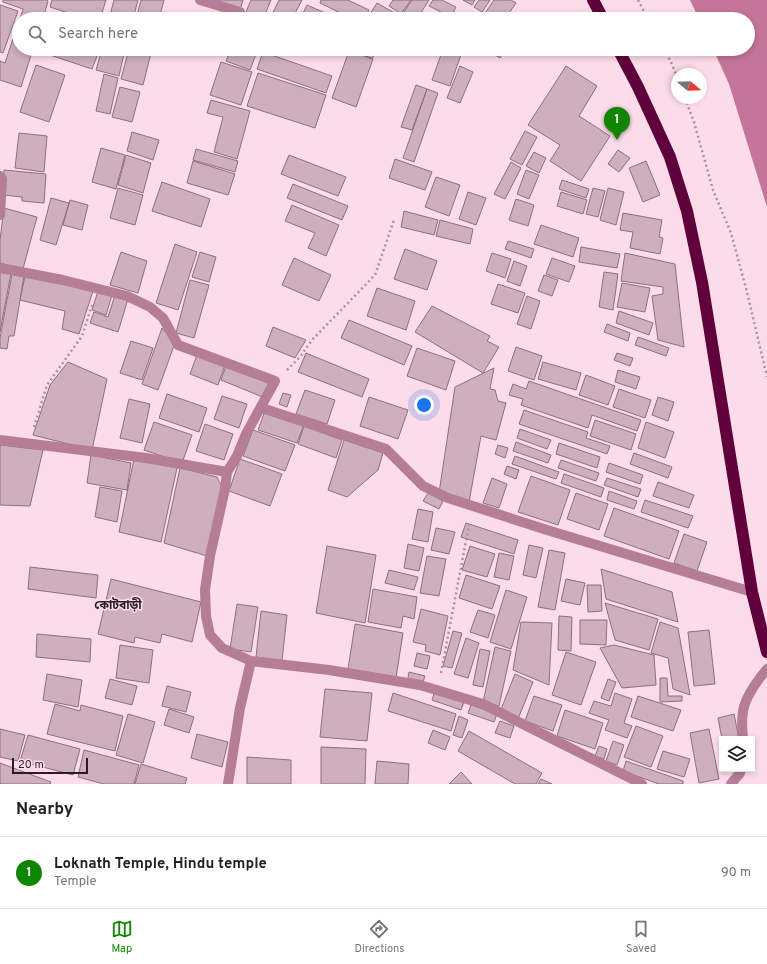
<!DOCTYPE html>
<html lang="en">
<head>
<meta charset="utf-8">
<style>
	:root { --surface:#fff; --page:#f2f2f2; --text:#222; --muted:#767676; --line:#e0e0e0; --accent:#108500 }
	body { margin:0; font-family:Overpass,"Noto Sans Bengali",sans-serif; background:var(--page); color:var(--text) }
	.controls { position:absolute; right:12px; bottom:12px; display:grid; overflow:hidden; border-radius:0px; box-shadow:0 2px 6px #0003 }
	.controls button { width:36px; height:36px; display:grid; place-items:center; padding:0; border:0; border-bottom:1px solid var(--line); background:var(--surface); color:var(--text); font:20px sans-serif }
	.compass { position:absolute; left:671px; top:68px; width:36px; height:36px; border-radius:50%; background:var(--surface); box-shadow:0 2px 6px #0003; rotate:109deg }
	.scale { position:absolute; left:12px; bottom:10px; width:76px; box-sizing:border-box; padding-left:4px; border:2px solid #291e23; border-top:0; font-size:11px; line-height:14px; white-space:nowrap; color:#291e23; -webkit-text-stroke:3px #fcdce9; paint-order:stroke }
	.you { position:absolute; left:424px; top:405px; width:14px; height:14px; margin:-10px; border:3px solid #fff; border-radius:50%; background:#1a73e8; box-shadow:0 0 0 6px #1a73e833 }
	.badge { display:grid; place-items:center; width:26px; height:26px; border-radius:50%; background:var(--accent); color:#fff; font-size:13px; font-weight:700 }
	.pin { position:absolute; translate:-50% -33px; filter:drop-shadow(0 1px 2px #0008) }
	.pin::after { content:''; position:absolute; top:21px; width:14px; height:12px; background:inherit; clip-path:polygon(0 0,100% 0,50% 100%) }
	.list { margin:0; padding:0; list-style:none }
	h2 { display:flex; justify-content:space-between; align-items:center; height:52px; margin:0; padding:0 16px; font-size:17px }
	h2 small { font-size:13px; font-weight:400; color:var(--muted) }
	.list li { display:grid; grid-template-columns:26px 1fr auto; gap:12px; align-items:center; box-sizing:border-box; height:72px; padding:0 16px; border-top:1px solid var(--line) }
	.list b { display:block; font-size:15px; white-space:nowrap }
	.list p { margin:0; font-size:13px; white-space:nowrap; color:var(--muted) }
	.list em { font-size:13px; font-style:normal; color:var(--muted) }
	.icon { flex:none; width:22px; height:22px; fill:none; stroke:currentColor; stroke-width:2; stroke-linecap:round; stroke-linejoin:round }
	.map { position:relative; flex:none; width:767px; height:784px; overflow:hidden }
	.search { position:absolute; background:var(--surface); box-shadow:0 2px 6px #0003; left:12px; right:12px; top:12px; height:44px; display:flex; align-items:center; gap:10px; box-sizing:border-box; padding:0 14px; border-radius:22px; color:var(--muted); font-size:15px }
	.sheet { height:124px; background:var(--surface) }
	nav { display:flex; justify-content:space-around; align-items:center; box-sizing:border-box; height:56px; border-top:1px solid var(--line); background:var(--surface); font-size:11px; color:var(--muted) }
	nav a { display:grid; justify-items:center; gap:2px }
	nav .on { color:var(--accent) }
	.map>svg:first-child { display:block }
	.water { fill:#c47599 }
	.building { fill:#ceafbc; stroke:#8c707c }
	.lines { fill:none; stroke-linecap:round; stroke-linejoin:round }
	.path { stroke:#a9919b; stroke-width:2.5; stroke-dasharray:2 3; stroke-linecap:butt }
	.street { stroke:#b57e96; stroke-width:10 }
	.highway { stroke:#61013b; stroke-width:12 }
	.labels { text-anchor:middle; stroke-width:3; stroke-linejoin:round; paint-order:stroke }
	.quarter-label { font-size:12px; font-weight:bold; fill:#291e23; stroke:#fcdce9 }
</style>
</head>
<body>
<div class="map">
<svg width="767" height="784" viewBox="0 0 767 784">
	<rect width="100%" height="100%" fill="#fcdce9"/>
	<!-- water -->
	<path class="water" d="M690 0H767V207L729 84 713 49H748V19H699Z"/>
	<!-- building -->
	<path class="building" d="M3 0H47L48 1 43 19H20L23 9 3 2Z
		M52 0H106L100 19H87L50 7Z
		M114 0H138L133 19H109Z
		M141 0H164L159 19H136Z
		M211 0H243L240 10Z
		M251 0H271L263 19H243Z
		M279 0H302L292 19H270Z
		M321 0H348L369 10 364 19H353L320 3Z
		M393 0H411L401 14 389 6Z
		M412 0H429L417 19H399Z
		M433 0H442L456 7 451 17 429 6Z
		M463 0H475L472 5Z
		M479 0H490L482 12 474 7Z
		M494 0H511L516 3 505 19H481Z
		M377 3 400 16 398 19H371L368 17Z
		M0 5 18 11 3 53 0 52Z
		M307 5 339 19H300Z
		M438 13 451 17 450 19H436Z
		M57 14 71 19H56Z
		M19 21V49H33L21 87 0 80V61L5 63Z
		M46 49H93L99 51 92 69 44 53Z
		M102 49H125L119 76 96 70Z
		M129 49H152L143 85 121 79Z
		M231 49H258L250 70 226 61Z
		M352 49H377L372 59Z
		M425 49H439L437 56 425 52Z
		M443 49H463L450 86 432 80Z
		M485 49H506L500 58Z
		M349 51 373 59 356 107 332 98Z
		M263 52 332 76 326 93 257 69Z
		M221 62 252 72 241 105 210 95Z
		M36 65 65 75 49 122 20 112Z
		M460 66 473 72 460 103 447 98Z
		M566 66 597 86 579 116 610 136 581 181 550 161 560 145 528 125Z
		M258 73 326 95 315 128 247 106Z
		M104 74 118 78 110 114 96 111Z
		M416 85 427 89 412 130 401 127Z
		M120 87 140 92 132 122 112 117Z
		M427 89 438 93 414 162 403 158Z
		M211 100 250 111 237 159 214 152 223 117 207 113Z
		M525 131 537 137 522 165 510 159Z
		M132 132 159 140 153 160 127 151Z
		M19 133 47 136 44 172 15 168Z
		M101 148 125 155 116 189 92 182Z
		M196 149 238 161 235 172 193 160Z
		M618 150 630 158 619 172 608 164Z
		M534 152 546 158 539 173 526 166Z
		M126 155 151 163 143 193 118 185Z
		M289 155 346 177 338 196 281 174Z
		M395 159 432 172 425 190 389 178Z
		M193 161 235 174 228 195 187 183Z
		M646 161 660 195 643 202 629 168Z
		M511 162 521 168 505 199 494 194Z
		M4 170 46 174 44 203 22 201V197L3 195Z
		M526 170 539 175 529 199 517 194Z
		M436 177 460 185 449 216 425 207Z
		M562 180 589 189 586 198 559 189Z
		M162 182 210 199 201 227 152 211Z
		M293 184 348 206 342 220 287 198Z
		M118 188 143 195 135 225 110 218Z
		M593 188 605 191 598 217 586 214Z
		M608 188 624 192 616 225 600 220Z
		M468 192 486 198 476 225 459 219Z
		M561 192 587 200 583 214 557 206Z
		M51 198 69 203 56 245 40 240Z
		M516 199 534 205 528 226 509 220Z
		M70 200 88 205 82 230 63 225Z
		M292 205 339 225 326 256 308 248 315 233 285 221Z
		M4 208 37 217 23 269 0 263V240Z
		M404 211 438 220 434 235 401 227Z
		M623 213 662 220 659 237 663 238 660 254 630 248 633 232 620 230Z
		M440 220 473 229 470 244 436 236Z
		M541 225 579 238 573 257 534 244Z
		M508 241 534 249 531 258 505 249Z
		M175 244 197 252 178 310 156 303Z
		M581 247 620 254 617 268 579 262Z
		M405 249 437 261 427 290 394 279Z
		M121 252 147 261 138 293 110 285Z
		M200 252 216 257 209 282 192 277Z
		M492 253 511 259 505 278 486 271Z
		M625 253 675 264 684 347 658 340 652 296 663 294V287L621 281Z
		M294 258 331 275 319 301 282 285Z
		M552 258 575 266 569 282 546 274Z
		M514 261 527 266 520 286 507 281Z
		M0 272 11 273 0 332Z
		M604 272 618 274 613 310 599 307Z
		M12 274 24 276 14 336H9L7 349 0 348V338Z
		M544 275 558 280 552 296 538 291Z
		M25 276 93 291 79 334 62 329 65 311 20 300Z
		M190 280 209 285 194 338 176 333Z
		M622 283 650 288 645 312 617 307Z
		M498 284 525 293 518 313 491 304Z
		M377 288 415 301 406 330 367 316Z
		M98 291 112 295 106 315 92 310Z
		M115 295 128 299 118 332 90 323 94 312 108 317Z
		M527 296 540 301 531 329 517 324Z
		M432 306 490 336 487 341 499 347 483 373 415 332Z
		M619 311 653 323 649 335 616 323Z
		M349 320 412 346 404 365 341 338Z
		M607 324 630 333 628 341 604 332Z
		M273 327 306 340 295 358 266 346Z
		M162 328 175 343 158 390 142 384Z
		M638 337 669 348 666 356 635 345Z
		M131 341 153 348 142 380 120 373Z
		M516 347 542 356 534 380 508 371Z
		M417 348 455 361 446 390 407 376Z
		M306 353 369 379 362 397 298 372Z
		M617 353 633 358 630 366 614 360Z
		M197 355 225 365 218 385 190 374Z
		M68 362 107 379 92 450 33 435 50 385Z
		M543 362 581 373 576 390 538 379Z
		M226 366 271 383 265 398 221 380Z
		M494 368 490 389 495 390 498 401 506 403 496 440 481 436 469 502 439 493 455 387Z
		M618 370 640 377 636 389 615 382Z
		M586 375 615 386 608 405 579 395Z
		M529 381 641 420 637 431 592 415 588 428 521 405 523 399 509 395 513 384 526 389Z
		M619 389 651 400 645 418 613 407Z
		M305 390 335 400 327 424 296 414Z
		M283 393 291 395 287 407 279 404Z
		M167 394 207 408 199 432 159 418Z
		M222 396 247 404 239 428 214 419Z
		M369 397 408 410 398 439 360 426Z
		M658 397 674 402 668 421 652 415Z
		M129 399 150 404 142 443 120 438Z
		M524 410 588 432 586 438 610 446 607 454 519 424Z
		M265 411 304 424 297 443 258 430Z
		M595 420 636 434 631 450 590 436Z
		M154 422 192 435 182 463 144 450Z
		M646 422 674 432 665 458 638 448Z
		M205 424 233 434 224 460 196 451Z
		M304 426 342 440 336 458 298 444Z
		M520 429 551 440 547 449 517 438Z
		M253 430 295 445 285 471 243 456Z
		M344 440 383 453 378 470 347 497 328 490Z
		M516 442 551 455 548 463 513 451Z
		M559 443 600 457 597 468 556 454Z
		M0 445 43 450 30 506 0 505Z
		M498 445 508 448 505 458 495 454Z
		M634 453 672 467 668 478 630 464Z
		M91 455 131 463 127 490 87 483Z
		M515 456 559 472 556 479 512 464Z
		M134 459 177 468 161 542 119 532Z
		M240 459 282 474 270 506 229 491Z
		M561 460 599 473 596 481 558 468Z
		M609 463 643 475 640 484 606 472Z
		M507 466 519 470 516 479 504 474Z
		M180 468 217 477 223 489 207 556 164 543Z
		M564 474 604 488 601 497 561 483Z
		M531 476 570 490 558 525 518 512Z
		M492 478 507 484 499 508 483 503Z
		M607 478 641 489 638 497 604 485Z
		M658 482 694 495 689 508 653 496Z
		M100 487 122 491 117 522 95 517Z
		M609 491 637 501 634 509 607 500Z
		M428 493 443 501 439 509 423 501Z
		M576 493 608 504 599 530 567 519Z
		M645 500 693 516 688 528 641 512Z
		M614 508 679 531 669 559 604 536Z
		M418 509 433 512 428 542 412 539Z
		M466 523 518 540 514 554 461 537Z
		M436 528 455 532 449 554 431 550Z
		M684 534 707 542 697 571 674 563Z
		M408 544 424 548 419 571 404 568Z
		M529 545 543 548 536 578 523 575Z
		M327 546 376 555 365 623 316 613Z
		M470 546 495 554 487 577 462 570Z
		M549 550 565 553 555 610 538 607Z
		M499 553 514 556 509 580 494 577Z
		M427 556 446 559 439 596 420 593Z
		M30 567 98 575 96 598 28 589Z
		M601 569 672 592 678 622 606 599Z
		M389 570 418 577 414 590 385 583Z
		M466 575 500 586 492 609 459 598Z
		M111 579 201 602 192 642 162 634 160 643 135 637 134 643 98 634Z
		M566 579 585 583 580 605 561 601Z
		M587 585H601L602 611 588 612Z
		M373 589 417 597 414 619 403 616 401 628 368 622Z
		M506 590 527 597 511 649 490 642Z
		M605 603 658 619 649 650 615 640Z
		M237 604 258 607 251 652 230 649Z
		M421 609 448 616 440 655 425 651 426 645 413 642Z
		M478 610 495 615 488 638 470 632Z
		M261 611 287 615 282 661 256 657Z
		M559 616 572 617 571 651 558 650Z
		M580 620H607L606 645 580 644Z
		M521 622 552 623 549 685 513 670Z
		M660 622 678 628 690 695 673 689 668 658 651 653Z
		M355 624 403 633 396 678 348 669Z
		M709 630 715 684 694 686 688 632Z
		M453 631 462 633 452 668 443 666Z
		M37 634 91 639 90 662 36 657Z
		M466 638 479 643 468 678 454 674Z
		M120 645 153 650 149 683 116 678Z
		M614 645 654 655 656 685 622 688 600 648Z
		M495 647 511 651 499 706 483 702Z
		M480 649 490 651 483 687 473 685Z
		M566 652 596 662 581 705 552 695Z
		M417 653 430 656 427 669 414 666Z
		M409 672 425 676 423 682 408 678Z
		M47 674 82 680 78 707 43 700Z
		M515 674 533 682 518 719 500 712Z
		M660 678H667L668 696H682V701L660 702Z
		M110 679 137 686 132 705 105 698Z
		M608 679 616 682 609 701 601 698Z
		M167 686 191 692 186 712 162 706Z
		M325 689 372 693 367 741 320 737Z
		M435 691 464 702 461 710 432 700Z
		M393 693 456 714 451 731 388 711Z
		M615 693 632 699 624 723 632 726 627 738 605 730 609 720 589 713 594 701 611 706Z
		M534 696 562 705 553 731 525 721Z
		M638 696 681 710 673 731 631 717Z
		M55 704 80 711 81 705 123 716 115 751 47 734Z
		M471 705 497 714 494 722 468 713Z
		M169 709 194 717 189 733 164 725Z
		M565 710 603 723 595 749 557 736Z
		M128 714 155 722 143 763 116 755Z
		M734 714 739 739H722L718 718Z
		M459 716 468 720 462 738 453 735Z
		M500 721 514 726 510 738 495 733Z
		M636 726 663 736 651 767 624 757Z
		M0 729 25 735 18 761 0 757Z
		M709 729 719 779 699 783 690 733Z
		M433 730 450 737 445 750 428 743Z
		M469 731 542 773 536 784H515L458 751Z
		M197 734 228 742 222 767 191 758Z
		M28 735 80 749 73 775 20 761Z
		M613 741 624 745 617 765 606 761Z
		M599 746 607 749 604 759 595 756Z
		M321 747 366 749 365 784H321Z
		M84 750 139 765 134 784H104L78 777Z
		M663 751 690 759 684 777 657 769Z
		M247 757 291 760V784H247Z
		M377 761 409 764 408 784H375Z
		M626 761 683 781V784H659L623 771Z
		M0 763 51 782 50 784H0Z
		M141 764 187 778 185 784H135Z
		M461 772 472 784H449Z
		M541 779 552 784H538Z"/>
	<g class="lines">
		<!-- path -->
		<path class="path" d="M638 0 648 19
			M664 49 671 62 677 77
			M685 98 694 122 713 190 731 233 747 292 767 377
			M287 370 300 357 312 340 375 275 394 220
			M34 427 47 385 82 336 92 305
			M441 673 469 525"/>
		<!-- street -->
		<path class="street" d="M200 0 240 12
			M0 176 2 179 0 215
			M0 268 63 280 127 296 150 307 163 318 178 345 275 381 246 434 237 456 227 472 225 489 210 556 205 590 206 616 210 635 222 648 251 661 329 670 420 685 483 704 642 784
			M262 408 386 449 423 486 448 498 547 530 752 592
			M0 440 146 458 227 472
			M743 739C742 729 741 717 744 707 747 695 759 678 767 669
			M228 784 240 708 251 661
			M731 784 740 773 741 769"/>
		<!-- highway -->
		<path class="highway" d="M593 0 603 19
			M618 49 638 87 670 157 687 211 702 282 752 592 767 652"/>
	</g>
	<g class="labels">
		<!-- quarter labels -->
		<g class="quarter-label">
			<text x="118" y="609">কোটবাড়ী</text>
		</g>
	</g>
</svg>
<div class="controls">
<button><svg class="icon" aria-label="layers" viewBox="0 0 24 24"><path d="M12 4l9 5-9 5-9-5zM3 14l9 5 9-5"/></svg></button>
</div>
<svg class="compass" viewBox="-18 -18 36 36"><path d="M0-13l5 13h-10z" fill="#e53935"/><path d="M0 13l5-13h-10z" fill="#767676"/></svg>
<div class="scale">20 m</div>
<div class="you"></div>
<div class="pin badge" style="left:617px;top:140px">1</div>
<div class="search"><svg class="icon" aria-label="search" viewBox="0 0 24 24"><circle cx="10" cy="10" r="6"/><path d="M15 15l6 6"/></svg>Search here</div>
</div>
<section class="sheet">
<h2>Nearby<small></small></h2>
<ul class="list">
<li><span class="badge">1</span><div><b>Loknath Temple, Hindu temple</b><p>Temple</p></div><em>90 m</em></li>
</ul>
</section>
<nav>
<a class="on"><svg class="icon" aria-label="map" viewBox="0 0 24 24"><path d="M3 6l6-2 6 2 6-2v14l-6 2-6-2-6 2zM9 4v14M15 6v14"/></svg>Map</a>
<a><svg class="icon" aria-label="directions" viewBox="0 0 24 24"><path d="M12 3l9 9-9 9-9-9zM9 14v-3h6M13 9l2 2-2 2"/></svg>Directions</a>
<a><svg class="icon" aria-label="saved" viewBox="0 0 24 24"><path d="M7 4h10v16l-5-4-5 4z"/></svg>Saved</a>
</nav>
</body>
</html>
